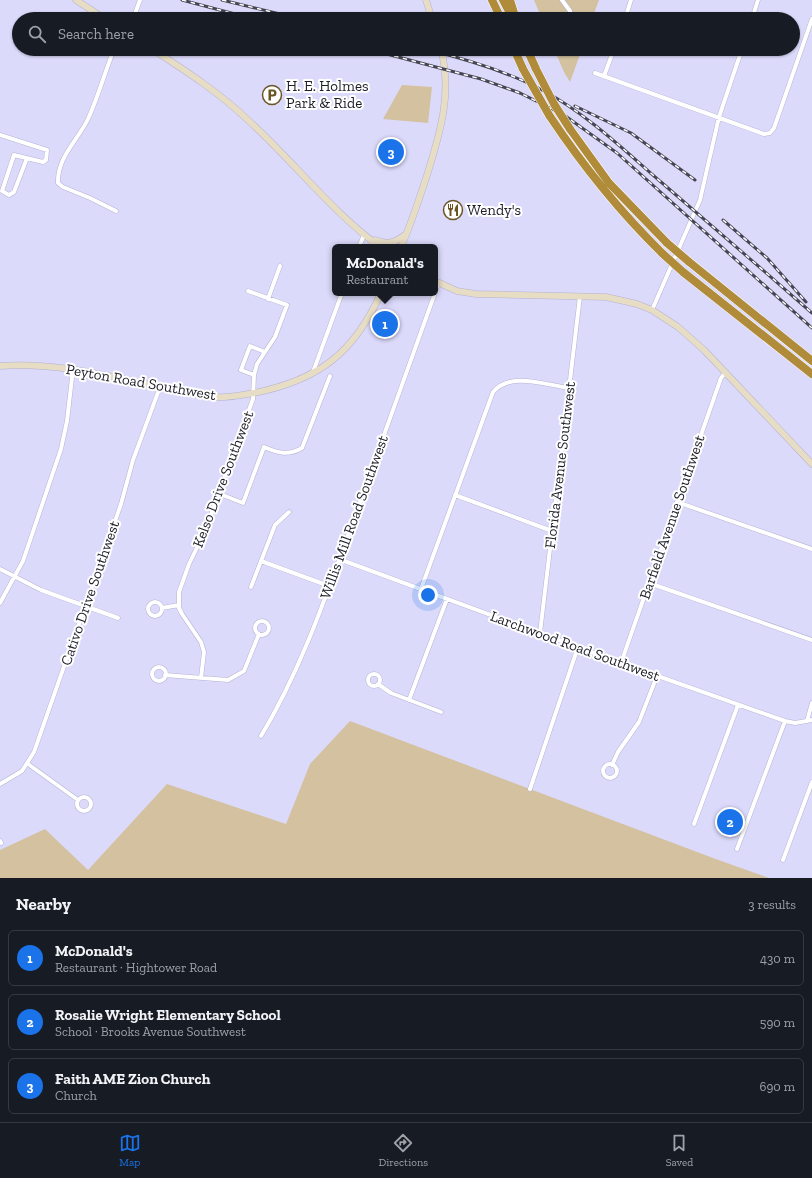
<!DOCTYPE html>
<html lang="en">
<head>
<meta charset="utf-8">
<style>
	:root { --surface:#171b24; --page:#20242c; --text:#f1f3f6; --muted:#9ea1a6; --line:#363941; --accent:#1a73e8 }
	body { margin:0; font-family:"Zilla Slab",serif; background:var(--page); color:var(--text) }
	.you { position:absolute; left:428px; top:595px; width:14px; height:14px; margin:-10px; border:3px solid #fff; border-radius:50%; background:#1a73e8; box-shadow:0 0 0 6px #1a73e833 }
	.badge { display:grid; place-items:center; width:26px; height:26px; border-radius:50%; background:var(--accent); color:#fff; font-size:13px; font-weight:700 }
	.pin { position:absolute; translate:-50% -50%; border:2px solid #fff; box-shadow:0 1px 4px #0006 }
	.popup { position:absolute; left:332px; top:244px; width:106px; height:52px; box-sizing:border-box; display:grid; place-content:center; border-radius:6px; background:var(--surface); filter:drop-shadow(0 1px 3px #0005); font-size:13px; white-space:nowrap; color:var(--muted) }
	.popup b { font-size:15px; color:var(--text) }
	.popup::after { content:''; position:absolute; left:50%; top:100%; margin-left:-8px; border:8px solid transparent; border-top-color:var(--surface) }
	.list { margin:0; padding:0; list-style:none }
	h2 { display:flex; justify-content:space-between; align-items:center; height:52px; margin:0; padding:0 16px; font-size:17px }
	h2 small { font-size:13px; font-weight:400; color:var(--muted) }
	.list li { display:grid; grid-template-columns:26px 1fr auto; gap:12px; align-items:center; box-sizing:border-box; height:56px; margin:0 8px 8px; padding:0 8px; border:1px solid var(--line); border-radius:6px }
	.list b { display:block; font-size:15px; white-space:nowrap }
	.list p { margin:0; font-size:13px; white-space:nowrap; color:var(--muted) }
	.list em { font-size:13px; font-style:normal; color:var(--muted) }
	.icon { flex:none; width:22px; height:22px; fill:none; stroke:currentColor; stroke-width:2; stroke-linecap:round; stroke-linejoin:round }
	.map { position:relative; flex:none; width:812px; height:878px; overflow:hidden }
	.search { position:absolute; background:var(--surface); box-shadow:0 1px 3px #0004; left:12px; right:12px; top:12px; height:44px; display:flex; align-items:center; gap:10px; box-sizing:border-box; padding:0 14px; border-radius:22px; color:var(--muted); font-size:15px }
	.sheet { height:244px; background:var(--surface) }
	nav { display:flex; justify-content:space-around; align-items:center; box-sizing:border-box; height:56px; border-top:1px solid var(--line); background:var(--surface); font-size:11px; color:var(--muted) }
	nav a { display:grid; justify-items:center; gap:2px }
	nav .on { color:var(--accent) }
	.map>svg:first-child { display:block }
	.green { fill:#d3c19f }
	.lines { fill:none; stroke-linecap:round; stroke-linejoin:round }
	.street-casing { stroke:#b4b3d2; stroke-width:5 }
	.secondary-casing { stroke:#b4b3d2; stroke-width:7 }
	.highway-casing { stroke:#fff; stroke-width:9 }
	.street { stroke:#fff; stroke-width:4 }
	.secondary { stroke:#e7dcc4; stroke-width:6 }
	.highway { stroke:#af8b3a; stroke-width:8 }
	.rail-casing { stroke:#454554; stroke-width:3 }
	.rail { stroke:#fff; stroke-width:1.5; stroke-dasharray:4.5; stroke-linecap:butt }
	.highway-bridge-casing { stroke:#fff; stroke-width:9; stroke-linecap:butt }
	.highway-bridge { stroke:#af8b3a; stroke-width:8 }
	.labels { text-anchor:middle; stroke-width:4; stroke-linejoin:round; paint-order:stroke }
	.poi-label { font-size:15px; fill:#1e1e29; stroke:#fff; text-anchor:start }
	.street-label { font-size:15px; fill:#1e1e29; stroke:#fff }
</style>
</head>
<body>
<div class="map">
<svg width="812" height="878" viewBox="0 0 812 878">
	<rect width="100%" height="100%" fill="#dcdafb"/>
	<!-- green -->
	<path class="green" d="M534 0H599L592 19H542Z
		M554 49H582L570 82 564 72Z
		M402 85 432 87 428 123 383 119Z
		M350 721 713 858 769 878H0V850L45 829 88 870 167 784 286 824 310 764Z"/>
	<g class="lines">
		<defs>
			<path id="street" d="M562 0 570 11 572 19
				M133 19 140 0
				M625 19 631 0
				M752 19 758 0
				M114 49C105 72 98 97 88 119 78 140 57 157 58 183L63 187 90 198 116 211
				M595 73 764 134 770 133 774 128 812 19
				M604 76 614 49
				M0 135 47 150 46 160 43 162 14 155 2 191 9 195 14 192 27 158
				M359 247 364 235
				M435 292 438 283
				M268 299 280 266
				M652 310 700 200 719 117 742 49
				M313 372 342 293
				M254 375 241 370 250 346 265 352
				M220 494 243 503 264 447C278 453 288 456 302 448L330 376
				M455 495 552 531
				M677 502 812 549
				M339 559 621 663 785 721 795 723 812 720
				M261 561 329 586
				M0 569 41 590 118 618
				M649 583 812 640
				M251 587 275 525 289 512
				M421 589 493 392C511 371 545 385 569 388
				M148 609a7 7 0 1 1 14 0a7 7 0 1 1-14 0Z
				M0 603 23 561 61 449 67 421 73 369
				M162 608 179 605
				M255 628a7 7 0 1 1 14 0a7 7 0 1 1-14 0Z
				M540 633 580 296
				M621 663 721 378 726 372
				M152 674a7 7 0 1 1 14 0a7 7 0 1 1-14 0Z
				M368 680a6 6 0 1 1 12 0a6 6 0 1 1-12 0Z
				M165 675 228 680 244 671 259 634
				M201 678 204 652 201 642 182 614 179 608V592L189 564 205 531 253 399 254 375 257 364 275 337 287 305 248 291
				M378 684 391 693 441 712
				M409 700 447 599
				M807 721 812 703
				M261 736C301 670 326 596 352 524 379 447 407 370 435 293
				M28 764 78 800
				M603 771a7 7 0 1 1 14 0a7 7 0 1 1-14 0Z
				M612 765 618 752 639 722 657 676
				M0 784 22 771 34 752 121 504 133 460 160 387
				M530 789 578 647
				M77 804a7 7 0 1 1 14 0a7 7 0 1 1-14 0Z
				M694 824 738 705
				M0 841 1 843
				M737 849 785 721
				M783 860 812 782"/>
			<path id="secondary" d="M76 0 105 19
				M426 0 432 19
				M152 49C186 71 220 93 249 121 294 162 331 211 380 247
				M375 240C388 245 395 243 406 234
				M401 247C412 222 420 197 428 172 441 130 452 93 441 49
				M435 281 457 291 476 294 606 297 637 304 652 310 678 327 704 350 812 464
				M0 366C53 362 104 375 156 386 175 390 195 396 215 397 229 398 241 395 254 393 319 380 354 353 381 293"/>
			<path id="highway" d="M492 0 501 19
				M503 0 513 19
				M510 0 515 16
				M514 49 523 69
				M527 49 536 69
				M549 115C583 166 620 212 663 254
				M570 129 609 183 667 243
				M688 261 812 361
				M683 272 812 374"/>
		</defs>
		<!-- street casing -->
		<use href="#street" class="street-casing"/>
		<!-- secondary casing -->
		<use href="#secondary" class="secondary-casing"/>
		<!-- highway casing -->
		<use href="#highway" class="highway-casing"/>
		<!-- street -->
		<use href="#street" class="street"/>
		<!-- secondary -->
		<use href="#secondary" class="secondary"/>
		<!-- highway -->
		<use href="#highway" class="highway"/>
		<defs>
			<path id="rail" d="M182 0 254 19
				M222 0 301 19
				M295 14 315 19
				M249 15 265 19
				M368 49 481 79 520 93 564 115 617 153 812 328
				M425 49C466 59 507 71 544 91 588 115 624 150 661 182 712 226 762 269 812 313
				M575 106 631 133 695 180
				M723 220 767 258 806 302"/>
		</defs>
		<!-- rail casing -->
		<use href="#rail" class="rail-casing"/>
		<!-- rail -->
		<use href="#rail" class="rail"/>
		<defs>
			<path id="highway-bridge" d="M523 69 549 115
				M536 69 554 104 570 129
				M667 243 688 261
				M663 254 683 272"/>
		</defs>
		<!-- highway-bridge casing -->
		<use href="#highway-bridge" class="highway-bridge-casing"/>
		<!-- highway-bridge -->
		<use href="#highway-bridge" class="highway-bridge"/>
	</g>
	<!-- icons -->
	<defs>
		<symbol id="parking-ring" viewBox="-11 -11 22 22"><circle r="9.5" fill="#fff" stroke="#6b5524" stroke-width="1.5"/><path d="M-3.5-5.5H1a3.5 3.5 0 0 1 0 7H-1V5.5H-3.5ZM-1-3.4V-.6H.8a1.4 1.4 0 0 0 0-2.8Z" fill="#6b5524"/></symbol>
		<symbol id="restaurant-ring" viewBox="-11 -11 22 22"><circle r="9.5" fill="#fff" stroke="#6b5524" stroke-width="1.5"/><path d="M-5-6h1v4h1v-4h1v4h1v-4h1v5L-1.5 .5V6h-2V.5L-5-1ZM5-6V6H3V1.5H1.5Q1.5-4 5-6Z" fill="#6b5524"/></symbol>
	</defs>
	<g fill-rule="evenodd">
		<use href="#parking-ring" x="261" y="84" width="22" height="22"/>
		<use href="#restaurant-ring" x="442" y="199" width="22" height="22"/>
	</g>
	<g class="labels">
		<!-- poi labels -->
		<g class="poi-label">
			<text x="286" y="91">H. E. Holmes<tspan x="286" dy="17">Park &amp; Ride</tspan></text>
			<text x="467" y="215">Wendy's</text>
		</g>
		<!-- street labels -->
		<g class="street-label">
			<text transform="translate(141 382) rotate(10)" y="5">Peyton Road Southwest</text>
			<text transform="translate(560 465) rotate(-83)" y="5">Florida Avenue Southwest</text>
			<text transform="translate(223 479) rotate(-69)" y="5">Kelso Drive Southwest</text>
			<text transform="translate(354 517) rotate(-70)" y="5">Willis Mill Road Southwest</text>
			<text transform="translate(672 517) rotate(-71)" y="5">Barfield Avenue Southwest</text>
			<text transform="translate(90 593) rotate(-71)" y="5">Cativo Drive Southwest</text>
			<text transform="translate(575 646) rotate(20)" y="5">Larchwood Road Southwest</text>
		</g>
	</g>
</svg>
<div class="you"></div>
<div class="pin badge" style="left:385px;top:324px">1</div>
<div class="popup"><b>McDonald's</b>Restaurant</div>
<div class="pin badge" style="left:730px;top:822px">2</div>
<div class="pin badge" style="left:391px;top:152px">3</div>
<div class="search"><svg class="icon" aria-label="search" viewBox="0 0 24 24"><circle cx="10" cy="10" r="6"/><path d="M15 15l6 6"/></svg>Search here</div>
</div>
<section class="sheet">
<h2>Nearby<small>3 results</small></h2>
<ul class="list">
<li><span class="badge">1</span><div><b>McDonald's</b><p>Restaurant · Hightower Road</p></div><em>430 m</em></li>
<li><span class="badge">2</span><div><b>Rosalie Wright Elementary School</b><p>School · Brooks Avenue Southwest</p></div><em>590 m</em></li>
<li><span class="badge">3</span><div><b>Faith AME Zion Church</b><p>Church</p></div><em>690 m</em></li>
</ul>
</section>
<nav>
<a class="on"><svg class="icon" aria-label="map" viewBox="0 0 24 24"><path d="M3 6l6-2 6 2 6-2v14l-6 2-6-2-6 2zM9 4v14M15 6v14"/></svg>Map</a>
<a><svg class="icon" aria-label="directions" viewBox="0 0 24 24"><path d="M12 3l9 9-9 9-9-9zM9 14v-3h6M13 9l2 2-2 2"/></svg>Directions</a>
<a><svg class="icon" aria-label="saved" viewBox="0 0 24 24"><path d="M7 4h10v16l-5-4-5 4z"/></svg>Saved</a>
</nav>
</body>
</html>
